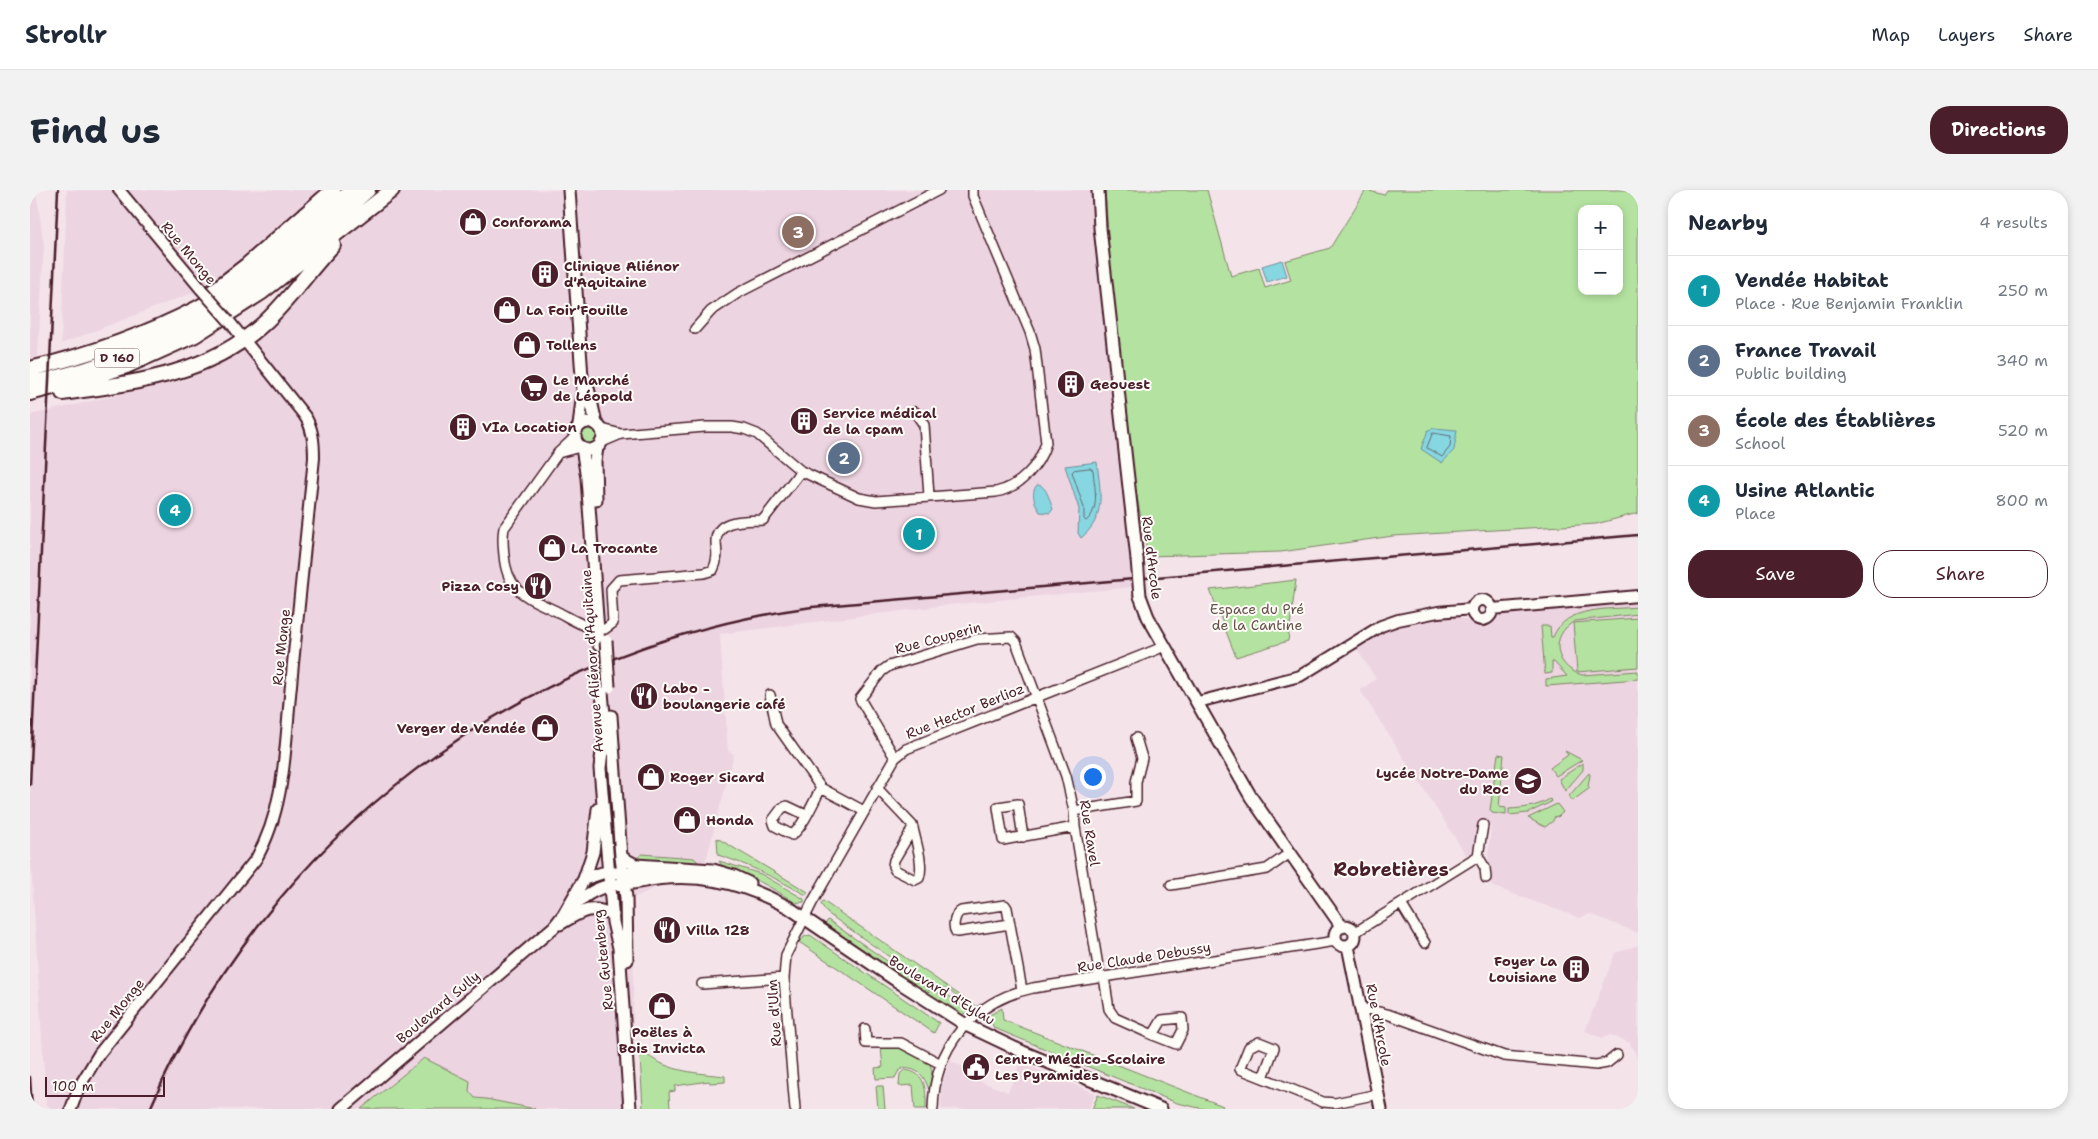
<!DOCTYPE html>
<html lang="en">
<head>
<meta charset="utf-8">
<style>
	:root { --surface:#fff; --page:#f2f2f3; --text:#1f2937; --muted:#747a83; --line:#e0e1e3; --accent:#4a1f2b }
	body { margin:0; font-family:"Shantell Sans",sans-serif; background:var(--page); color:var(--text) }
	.controls { position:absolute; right:15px; top:15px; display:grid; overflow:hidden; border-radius:10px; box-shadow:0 2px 8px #0003 }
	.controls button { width:45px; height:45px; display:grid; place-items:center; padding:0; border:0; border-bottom:1px solid var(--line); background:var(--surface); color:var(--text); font:25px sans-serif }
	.scale { position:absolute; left:15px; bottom:12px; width:120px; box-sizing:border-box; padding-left:5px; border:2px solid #4a1f2b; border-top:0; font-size:14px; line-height:18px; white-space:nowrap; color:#4a1f2b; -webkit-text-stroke:4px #fdfcf7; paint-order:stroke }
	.you { position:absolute; left:1062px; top:586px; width:18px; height:18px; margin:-12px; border:4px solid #fff; border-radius:50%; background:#1a73e8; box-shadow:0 0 0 8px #1a73e833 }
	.badge { display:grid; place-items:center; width:32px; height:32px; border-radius:50%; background:var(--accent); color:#fff; font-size:16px; font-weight:700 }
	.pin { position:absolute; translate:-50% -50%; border:2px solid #fff; box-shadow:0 1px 5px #0006 }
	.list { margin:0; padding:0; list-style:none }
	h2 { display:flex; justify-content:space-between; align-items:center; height:65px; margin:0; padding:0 20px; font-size:21px }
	h2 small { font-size:16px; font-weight:400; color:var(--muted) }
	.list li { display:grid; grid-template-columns:32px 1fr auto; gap:15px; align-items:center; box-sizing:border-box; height:70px; padding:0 20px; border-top:1px solid var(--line) }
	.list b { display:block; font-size:19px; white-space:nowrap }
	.list p { margin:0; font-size:16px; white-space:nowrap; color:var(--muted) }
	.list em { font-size:16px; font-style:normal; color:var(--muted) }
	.actions { display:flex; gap:10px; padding:15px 20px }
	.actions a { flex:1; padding:11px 0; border:1px solid var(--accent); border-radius:20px; text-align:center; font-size:18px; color:var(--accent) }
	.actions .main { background:var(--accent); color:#fff }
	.map { position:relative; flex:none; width:1608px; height:919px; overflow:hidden; border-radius:20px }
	header { display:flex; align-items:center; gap:30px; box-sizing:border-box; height:70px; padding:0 25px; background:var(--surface); border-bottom:1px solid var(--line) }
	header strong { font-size:24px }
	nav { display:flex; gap:28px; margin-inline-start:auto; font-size:18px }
	.intro { display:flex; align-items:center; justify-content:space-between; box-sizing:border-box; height:120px; padding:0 30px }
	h1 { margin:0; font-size:35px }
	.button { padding:12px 22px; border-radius:20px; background:var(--accent); color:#fff; font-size:18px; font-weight:700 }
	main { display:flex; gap:30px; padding:0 30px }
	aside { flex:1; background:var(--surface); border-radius:20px; box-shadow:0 2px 8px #0003 }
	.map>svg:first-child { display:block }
	.built { fill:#edd4e1 }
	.green { fill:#b4e3a1; stroke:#7f8166; fill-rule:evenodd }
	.water { fill:#86d7e1; stroke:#6e8d98 }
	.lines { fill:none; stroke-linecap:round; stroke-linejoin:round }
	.shore { stroke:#626974; stroke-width:1 }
	.minor-casing { stroke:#4a1f2b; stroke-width:12 }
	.tertiary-casing { stroke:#4a1f2b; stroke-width:14 }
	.secondary-casing { stroke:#4a1f2b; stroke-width:15 }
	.trunk-casing { stroke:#4a1f2b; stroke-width:18 }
	.minor { stroke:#fdfcf7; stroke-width:9 }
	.tertiary { stroke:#fdfcf7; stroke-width:10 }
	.secondary { stroke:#fdfcf7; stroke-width:11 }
	.trunk { stroke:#fdfcf7; stroke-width:14 }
	.rail { stroke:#4a1f2b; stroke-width:2.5 }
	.tertiary-bridge-casing { stroke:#4a1f2b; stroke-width:14; stroke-linecap:butt }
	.secondary-bridge-casing { stroke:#4a1f2b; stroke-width:15; stroke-linecap:butt }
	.tertiary-bridge { stroke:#fdfcf7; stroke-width:10 }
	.secondary-bridge { stroke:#fdfcf7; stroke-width:11 }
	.labels { text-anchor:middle; stroke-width:4; stroke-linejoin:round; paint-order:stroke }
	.shield { fill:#fdfcf7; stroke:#806168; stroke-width:1 }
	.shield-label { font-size:12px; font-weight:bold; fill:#4a1f2b }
	.poi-label { font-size:14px; font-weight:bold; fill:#4a1f2b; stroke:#fdfcf7; text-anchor:start }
	.street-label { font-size:14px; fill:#4a1f2b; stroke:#fdfcf7 }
	.park-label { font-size:14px; fill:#645048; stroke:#fdfcf7 }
	.district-label { font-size:19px; font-weight:bold; fill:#4a1f2b; stroke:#fdfcf7 }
</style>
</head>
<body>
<header>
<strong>Strollr</strong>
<nav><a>Map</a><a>Layers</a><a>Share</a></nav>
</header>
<div class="intro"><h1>Find us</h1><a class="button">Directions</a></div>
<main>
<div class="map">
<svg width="1608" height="919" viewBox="0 0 1608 919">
	<rect width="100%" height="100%" fill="#f4e4ea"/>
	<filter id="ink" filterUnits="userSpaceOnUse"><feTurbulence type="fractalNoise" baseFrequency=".02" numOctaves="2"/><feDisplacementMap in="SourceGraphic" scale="10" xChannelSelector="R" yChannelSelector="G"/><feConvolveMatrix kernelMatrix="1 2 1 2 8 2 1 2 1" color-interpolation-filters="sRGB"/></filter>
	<g filter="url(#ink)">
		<!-- built -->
		<path class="built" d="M0 0H6L14 55 8 165 0 204Z
			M37 0H294L180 96 31 154Z
			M371 0H1075L1103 397 918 415 690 444 698 561 704 564 675 674 604 708 603 838 599 919H505L456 909 445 908 439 901 394 868 331 919H21L16 913 0 657V225L157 189 205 165 231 145 322 42Z
			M1608 410V743L1560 724 1550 728 1461 696 1458 664 1461 637 1447 635 1442 662 1436 665 1330 500 1346 489 1326 458 1353 441 1406 427H1427L1457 438 1471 425 1476 423Z
			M1608 755V869L1600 853 1581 845 1572 848 1555 841 1585 763Z
			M920 871 936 878 939 887 978 902 990 873 1065 903 1059 919H911L912 894Z"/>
		<!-- green -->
		<path class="green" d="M1075 0H1177L1201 86 1229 78 1235 98 1261 90 1255 71 1300 58 1336 0 1354 5 1357 0H1608V323L1566 334 1363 346 1251 362 1118 366 1090 216ZM1552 19H1589V101H1552Z
			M549 245a9 9 0 1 1 18 0a9 9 0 1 1-18 0Z
			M1266 390 1258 451 1206 467 1180 400Z
			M1608 417V424L1545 431C1519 445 1524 477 1552 485L1608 481V489L1516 496V489L1537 486 1524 472H1522V483L1515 484 1511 436H1520L1521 447H1523C1536 415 1578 420 1608 417Z
			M1608 428V477L1547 482 1543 433Z
			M1535 561 1552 570 1526 586 1520 578 1538 565Z
			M1468 564 1474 565 1469 617 1476 618V625L1462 623 1460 620Z
			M1553 573V580L1535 601 1529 589Z
			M1559 583 1560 585 1558 596 1560 598 1542 611 1539 606Z
			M1520 609 1521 612 1498 623 1479 625V619C1494 618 1506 617 1520 609Z
			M1527 614 1533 622 1528 627 1525 626 1523 631 1515 637 1498 628Z
			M687 648 778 702 776 705C747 689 720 675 688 665Z
			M612 664 664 668 671 675 643 671 622 673 604 670Z
			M689 671 731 684 774 709V712L766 713C748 702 730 690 709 683 701 680 693 679 689 671Z
			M793 711 947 817 943 820 919 800 901 796 797 723 791 714Z
			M798 730 899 800 919 806 938 820 937 822 932 825C884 799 839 766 794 736Z
			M780 745 909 833 904 843 769 752 774 747Z
			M972 818 973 830 1193 916 1191 919H1174L1147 913 964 838 958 826Z
			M864 857H874L900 873 902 882 899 900C894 885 889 879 873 878L868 882 865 888 846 889 845 878 853 877 851 858Z
			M617 865C640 882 667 883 695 886V892L680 893 679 891 645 896V901L639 902 640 919H613L610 866Z
			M394 868 440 891 439 901 445 908 456 909 505 919H331Z
			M874 880C897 882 896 901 896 919H885L883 895 869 896 870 884Z
			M846 896H853L855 919H848Z
			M1068 905 1104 919H1062Z"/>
		<!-- water -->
		<path class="water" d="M1252 70 1257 86 1237 92 1232 76Z
			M1404 238 1427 240 1424 260 1412 273 1391 259 1398 240Z
			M1067 272C1070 300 1077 327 1051 348L1048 343 1049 319 1035 276Z
			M1007 295C1017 295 1019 310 1023 319L1020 323 1010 322C1005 314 1000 303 1007 295Z"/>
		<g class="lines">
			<!-- shore -->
			<path class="shore" d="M1403 243 1421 246 1420 257 1412 267 1397 258Z
				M1060 278 1063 280C1064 296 1071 319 1056 331L1054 329V318L1042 282 1044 280Z"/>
			<defs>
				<path id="minor" d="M665 139 681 121 708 103 909 0
					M885 222 894 235 899 306
					M572 239 591 244 572 252
					M591 244 675 237H702L714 239 727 244 771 281 829 308 846 311 966 302C990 297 1009 276 1016 253L1005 159 1000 142 943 6V0
					M545 247 528 263 550 257
					M528 263 474 338C472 347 473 355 474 365 477 403 498 407 528 422 540 428 555 438 568 439
					M575 439 583 433 581 399 589 390 674 383 683 380C688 370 687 363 686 353 685 328 715 331 733 330L771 281
					M740 505 746 534 791 598 834 621
					M865 568 830 509 852 481 859 476 947 449 981 447 986 452 1036 586 1044 621 1045 637 1070 788
					M847 598 882 635 883 638C886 653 894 674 889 688L885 690 865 680 863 676 864 670 883 638
					M1044 621 1106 611V592L1112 568 1106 548
					M776 625 757 616 752 618 743 630 745 636 762 645C773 637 784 611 791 598
					M993 647 988 614 968 617 973 650 1045 637
					M1448 666 1453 635
					M1141 695 1237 679 1260 663
					M1371 714 1395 753
					M980 734 928 742H926C922 736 925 724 931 721L975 715 977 718 992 800
					M1324 743 1448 666 1455 678 1456 688
					M1074 787 1079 819 1085 828 1123 845
					M672 794 754 788
					M1331 821 1337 819 1357 824 1474 866 1566 875 1577 873 1587 865
					M1152 828 1153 840 1146 854 1123 845 1132 830Z
					M835 839 836 853H871L911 874
					M1229 852 1244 858 1233 888 1210 879 1219 857Z
					M1233 888 1293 912 1305 913 1348 904
					M765 919 754 788 756 765 782 713 865 568 876 559 1128 459 1134 455
					M903 919C904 858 942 811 1003 798L1306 751"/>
				<path id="tertiary" d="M89 0 171 99
					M1442 420a10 10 0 1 1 20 0a10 10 0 1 1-20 0Z
					M1462 419 1608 406
					M1168 512 1270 486 1351 436 1368 430 1408 422 1442 419
					M41 919 49 897 69 864 226 669C256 617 255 554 261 495 268 419 276 343 284 268 284 253 283 237 274 225L199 131"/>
				<path id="secondary" d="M539 0 553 201 549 236
					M1068 0 1070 38 1107 369
					M558 198 566 233
					M545 246a14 14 0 1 1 28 0a14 14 0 1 1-28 0Z
					M552 258 557 288 569 455
					M566 310 565 271 567 258
					M1110 406 1118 427 1221 607 1312 737
					M571 490 575 537 570 578 583 732 589 758 600 919
					M581 526 591 667 596 708 597 770
					M591 667 606 675 683 680 704 686 719 693
					M554 689 563 662 568 619
					M534 724C549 711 562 698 582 695 591 694 601 694 609 692 663 681 710 691 758 717L867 791 936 835 993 862 1131 919
					M530 734C551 722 558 714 583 725
					M1305 746a10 10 0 1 1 20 0a10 10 0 1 1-20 0Z
					M1318 756 1351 919
					M311 919 524 737 534 724 554 689 572 683H607L636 678"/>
				<path id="trunk" d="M181 103 216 76 303 0
					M0 179C59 165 114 146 168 118 183 109 200 101 214 91 252 63 287 31 322 0
					M0 193C79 179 152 144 218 99 261 70 299 34 338 0
					M0 203 65 186 96 176 165 145 232 102 362 0
					M33 203C103 193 177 185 232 135 259 111 278 81 303 55"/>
			</defs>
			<!-- minor casing -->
			<use href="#minor" class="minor-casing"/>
			<!-- tertiary casing -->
			<use href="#tertiary" class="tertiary-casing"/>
			<!-- secondary casing -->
			<use href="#secondary" class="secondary-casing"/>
			<!-- trunk casing -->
			<use href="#trunk" class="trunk-casing"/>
			<!-- minor -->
			<use href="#minor" class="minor"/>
			<!-- tertiary -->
			<use href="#tertiary" class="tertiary"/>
			<!-- secondary -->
			<use href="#secondary" class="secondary"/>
			<!-- trunk -->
			<use href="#trunk" class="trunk"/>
			<!-- rail -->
			<path class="rail" d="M0 595 28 0
				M0 887 2 919
				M120 919C238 646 486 457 782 417L1608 345"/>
			<defs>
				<path id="tertiary-bridge" d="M171 99 199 131"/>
				<path id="secondary-bridge" d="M1107 369 1110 406
					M576 451 579 497"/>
			</defs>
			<!-- tertiary-bridge casing -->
			<use href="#tertiary-bridge" class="tertiary-bridge-casing"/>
			<!-- secondary-bridge casing -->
			<use href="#secondary-bridge" class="secondary-bridge-casing"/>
			<!-- tertiary-bridge -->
			<use href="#tertiary-bridge" class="tertiary-bridge"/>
			<!-- secondary-bridge -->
			<use href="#secondary-bridge" class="secondary-bridge"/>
		</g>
	</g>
	<!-- icons -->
	<defs>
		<symbol id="shop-disc" viewBox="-11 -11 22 22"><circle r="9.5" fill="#4a1f2b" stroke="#fdfcf7"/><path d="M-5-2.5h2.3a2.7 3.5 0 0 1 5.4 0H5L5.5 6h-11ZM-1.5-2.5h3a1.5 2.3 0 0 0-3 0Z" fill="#fff"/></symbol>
		<symbol id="building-disc" viewBox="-11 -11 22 22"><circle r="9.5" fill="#4a1f2b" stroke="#fdfcf7"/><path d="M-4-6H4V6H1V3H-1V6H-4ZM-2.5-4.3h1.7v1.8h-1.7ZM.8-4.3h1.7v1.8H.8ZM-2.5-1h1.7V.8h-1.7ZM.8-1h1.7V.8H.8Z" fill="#fff"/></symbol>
		<symbol id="supermarket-disc" viewBox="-11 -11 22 22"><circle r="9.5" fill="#4a1f2b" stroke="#fdfcf7"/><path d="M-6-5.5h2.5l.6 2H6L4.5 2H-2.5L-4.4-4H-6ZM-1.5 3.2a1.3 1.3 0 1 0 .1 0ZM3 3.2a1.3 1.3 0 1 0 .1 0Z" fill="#fff"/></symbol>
		<symbol id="restaurant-disc" viewBox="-11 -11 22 22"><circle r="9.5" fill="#4a1f2b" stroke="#fdfcf7"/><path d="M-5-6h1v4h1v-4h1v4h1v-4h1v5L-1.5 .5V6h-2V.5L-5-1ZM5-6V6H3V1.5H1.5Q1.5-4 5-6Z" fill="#fff"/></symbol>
		<symbol id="school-disc" viewBox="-11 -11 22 22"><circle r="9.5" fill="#4a1f2b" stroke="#fdfcf7"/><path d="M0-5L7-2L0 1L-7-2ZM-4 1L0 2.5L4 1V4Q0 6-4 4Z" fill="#fff"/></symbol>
		<symbol id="civic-disc" viewBox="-11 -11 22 22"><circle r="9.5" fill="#4a1f2b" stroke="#fdfcf7"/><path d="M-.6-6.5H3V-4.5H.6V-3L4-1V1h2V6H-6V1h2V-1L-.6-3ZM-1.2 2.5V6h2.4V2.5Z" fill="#fff"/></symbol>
	</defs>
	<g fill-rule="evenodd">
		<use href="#shop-disc" x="427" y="16" width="32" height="32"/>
		<use href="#building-disc" x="499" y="68" width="32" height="32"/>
		<use href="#shop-disc" x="461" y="104" width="32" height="32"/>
		<use href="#shop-disc" x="481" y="139" width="32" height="32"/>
		<use href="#building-disc" x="1025" y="178" width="32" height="32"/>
		<use href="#supermarket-disc" x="488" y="182" width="32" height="32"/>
		<use href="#building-disc" x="758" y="215" width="32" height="32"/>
		<use href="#building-disc" x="417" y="221" width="32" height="32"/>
		<use href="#shop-disc" x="506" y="342" width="32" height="32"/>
		<use href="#restaurant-disc" x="492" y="380" width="32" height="32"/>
		<use href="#restaurant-disc" x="598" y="490" width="32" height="32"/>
		<use href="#shop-disc" x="499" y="522" width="32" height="32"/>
		<use href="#shop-disc" x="605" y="571" width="32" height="32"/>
		<use href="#school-disc" x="1482" y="575" width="32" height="32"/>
		<use href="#shop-disc" x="641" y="614" width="32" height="32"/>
		<use href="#restaurant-disc" x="621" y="724" width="32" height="32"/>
		<use href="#building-disc" x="1530" y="763" width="32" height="32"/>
		<use href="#shop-disc" x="616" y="800" width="32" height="32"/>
		<use href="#civic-disc" x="930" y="861" width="32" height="32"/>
	</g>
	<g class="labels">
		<!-- shield labels -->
		<rect class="shield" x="64.5" y="158.5" width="45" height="19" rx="4"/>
		<g class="shield-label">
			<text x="87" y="172">D 160</text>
		</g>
		<!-- poi labels -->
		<g class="poi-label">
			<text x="462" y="37">Conforama</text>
			<text x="534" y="81">Clinique Aliénor<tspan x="534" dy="16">d'Aquitaine</tspan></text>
			<text x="496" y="125">La Foir'Fouille</text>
			<text x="516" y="160">Tollens</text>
			<text x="523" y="195">Le Marché<tspan x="523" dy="16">de Léopold</tspan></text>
			<text x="1060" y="199">Geouest</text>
			<text x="793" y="228">Service médical<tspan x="793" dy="16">de la cpam</tspan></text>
			<text x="452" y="242">VIa Location</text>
			<text x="541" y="363">La Trocante</text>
			<text x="489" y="401" text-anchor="end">Pizza Cosy</text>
			<text x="633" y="503">Labo -<tspan x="633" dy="16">boulangerie café</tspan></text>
			<text x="496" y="543" text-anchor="end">Verger de Vendée</text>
			<text x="1479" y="588" text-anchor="end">Lycée Notre-Dame<tspan x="1479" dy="16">du Roc</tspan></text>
			<text x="640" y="592">Roger Sicard</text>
			<text x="676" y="635">Honda</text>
			<text x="656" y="745">Villa 128</text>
			<text x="1527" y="776" text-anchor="end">Foyer La<tspan x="1527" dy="16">Louisiane</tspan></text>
			<text x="632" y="847" text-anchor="middle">Poëles à<tspan x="632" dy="16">Bois Invicta</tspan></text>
			<text x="965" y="874">Centre Médico-Scolaire<tspan x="965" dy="16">Les Pyramides</tspan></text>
		</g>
		<!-- street labels -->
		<g class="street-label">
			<text transform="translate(159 63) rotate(50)" y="5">Rue Monge</text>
			<text transform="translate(1122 368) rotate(83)" y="5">Rue d'Arcole</text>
			<text transform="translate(908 448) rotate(-15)" y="5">Rue Couperin</text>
			<text transform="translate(251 457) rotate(-84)" y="5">Rue Monge</text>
			<text transform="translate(562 471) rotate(-94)" y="5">Avenue Aliénor d'Aquitaine</text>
			<text transform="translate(935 521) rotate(-22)" y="5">Rue Hector Berlioz</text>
			<text transform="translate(1060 643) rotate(81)" y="5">Rue Ravel</text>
			<text transform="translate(1114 767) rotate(-9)" y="5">Rue Claude Debussy</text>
			<text transform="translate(573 770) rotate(-96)" y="5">Rue Gutenberg</text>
			<text transform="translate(912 800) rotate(31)" y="5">Boulevard d'Eylau</text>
			<text transform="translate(408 817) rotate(-40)" y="5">Boulevard Sully</text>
			<text transform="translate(87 820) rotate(-51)" y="5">Rue Monge</text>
			<text transform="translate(744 823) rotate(-94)" y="5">Rue d'Ulm</text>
			<text transform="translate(1349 835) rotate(79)" y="5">Rue d'Arcole</text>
		</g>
		<!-- park labels -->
		<g class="park-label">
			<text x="1227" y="424">Espace du Pré<tspan x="1227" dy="16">de la Cantine</tspan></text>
		</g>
		<!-- district labels -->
		<g class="district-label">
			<text x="1361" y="686">Robretières</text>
		</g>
	</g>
</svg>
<div class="controls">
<button>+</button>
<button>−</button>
</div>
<div class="scale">100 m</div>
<div class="you"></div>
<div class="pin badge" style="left:889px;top:344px;background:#0f9aa8">1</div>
<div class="pin badge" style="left:814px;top:268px;background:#5c6f8a">2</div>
<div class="pin badge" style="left:768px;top:42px;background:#8d6e63">3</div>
<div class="pin badge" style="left:145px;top:320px;background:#0f9aa8">4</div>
</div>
<aside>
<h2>Nearby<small>4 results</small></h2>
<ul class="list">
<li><span class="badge" style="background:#0f9aa8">1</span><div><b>Vendée Habitat</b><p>Place · Rue Benjamin Franklin</p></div><em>250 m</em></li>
<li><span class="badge" style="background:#5c6f8a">2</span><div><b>France Travail</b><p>Public building</p></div><em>340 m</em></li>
<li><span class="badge" style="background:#8d6e63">3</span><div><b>École des Établières</b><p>School</p></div><em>520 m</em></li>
<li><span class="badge" style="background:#0f9aa8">4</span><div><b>Usine Atlantic</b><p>Place</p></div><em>800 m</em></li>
</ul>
<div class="actions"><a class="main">Save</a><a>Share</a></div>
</aside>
</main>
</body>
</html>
